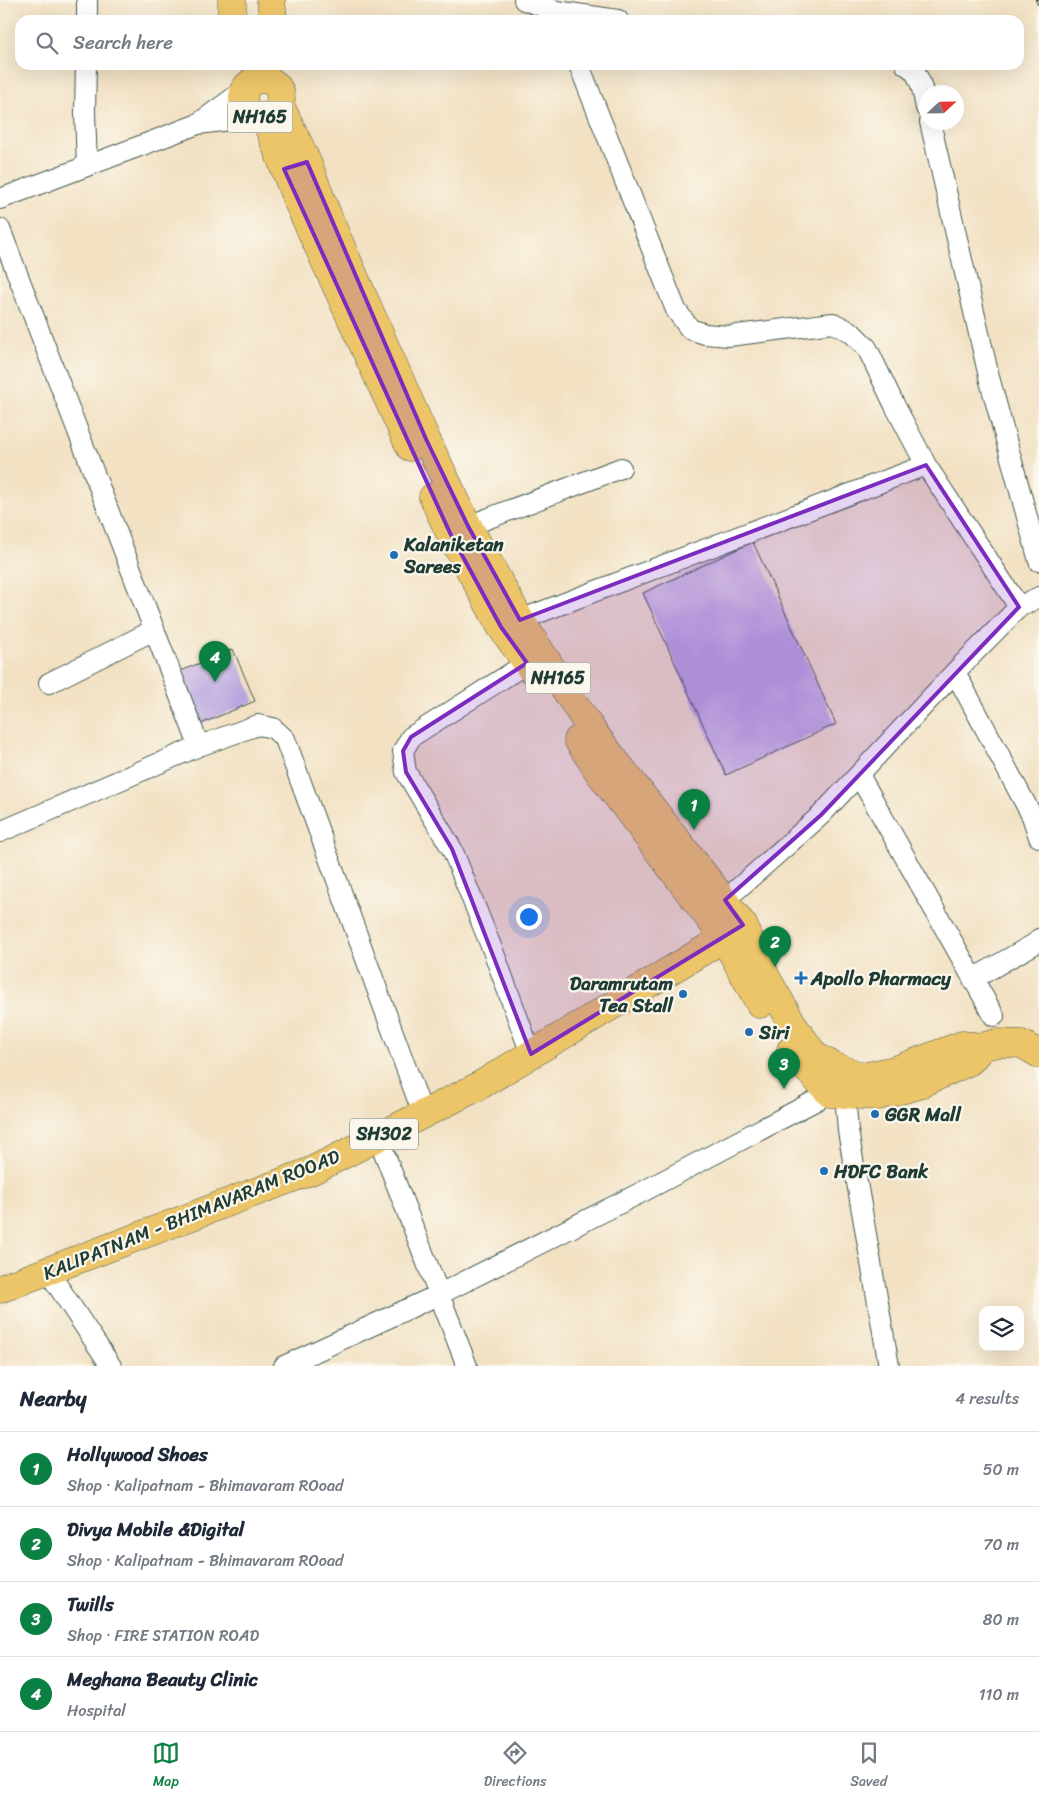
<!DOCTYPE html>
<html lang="en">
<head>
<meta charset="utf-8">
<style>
	:root { --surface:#fff; --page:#f2f2f3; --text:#1f2937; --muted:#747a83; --line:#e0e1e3; --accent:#0b8043 }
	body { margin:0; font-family:Sriracha,sans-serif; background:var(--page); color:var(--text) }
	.controls { position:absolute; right:15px; bottom:15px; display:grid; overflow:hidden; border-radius:10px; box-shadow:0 5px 20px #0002 }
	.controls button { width:45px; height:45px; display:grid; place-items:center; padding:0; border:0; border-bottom:1px solid var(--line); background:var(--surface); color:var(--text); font:25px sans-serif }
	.compass { position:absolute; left:919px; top:85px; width:45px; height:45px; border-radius:50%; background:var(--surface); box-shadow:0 5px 20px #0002; rotate:68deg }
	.you { position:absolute; left:528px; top:916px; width:18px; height:18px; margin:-12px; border:4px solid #fff; border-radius:50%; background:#1a73e8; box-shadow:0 0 0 8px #1a73e833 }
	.badge { display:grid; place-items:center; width:32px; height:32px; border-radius:50%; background:var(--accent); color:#fff; font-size:16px; font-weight:700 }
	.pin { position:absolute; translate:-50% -41px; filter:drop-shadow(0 1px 2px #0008) }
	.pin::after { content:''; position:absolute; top:26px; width:18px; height:15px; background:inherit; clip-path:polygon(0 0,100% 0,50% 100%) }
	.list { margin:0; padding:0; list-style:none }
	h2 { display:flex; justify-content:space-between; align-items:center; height:65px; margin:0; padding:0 20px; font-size:21px }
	h2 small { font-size:16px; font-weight:400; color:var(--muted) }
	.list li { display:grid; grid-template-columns:32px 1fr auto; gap:15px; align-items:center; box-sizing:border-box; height:75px; padding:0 20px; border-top:1px solid var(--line) }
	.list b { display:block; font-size:19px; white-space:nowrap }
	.list p { margin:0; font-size:16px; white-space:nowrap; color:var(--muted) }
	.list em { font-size:16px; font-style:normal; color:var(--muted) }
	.icon { flex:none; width:28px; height:28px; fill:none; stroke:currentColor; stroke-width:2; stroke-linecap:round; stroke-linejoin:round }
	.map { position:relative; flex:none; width:1039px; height:1366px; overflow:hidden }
	.search { position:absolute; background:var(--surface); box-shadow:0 5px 20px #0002; left:15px; right:15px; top:15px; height:55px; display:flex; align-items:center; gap:12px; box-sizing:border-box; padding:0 18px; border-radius:15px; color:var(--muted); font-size:19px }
	.sheet { height:365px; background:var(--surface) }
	nav { display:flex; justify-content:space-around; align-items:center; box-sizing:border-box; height:70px; border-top:1px solid var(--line); background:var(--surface); font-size:14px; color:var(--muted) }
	nav a { display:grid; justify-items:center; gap:2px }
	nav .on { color:var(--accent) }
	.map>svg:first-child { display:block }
	.building { fill:#b9a8df }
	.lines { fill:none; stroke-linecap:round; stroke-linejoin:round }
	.minor-casing { stroke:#3f5649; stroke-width:22 }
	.primary-casing { stroke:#3f5649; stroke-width:29 }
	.trunk-casing { stroke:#3f5649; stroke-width:29 }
	.minor { stroke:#fff; stroke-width:20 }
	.primary { stroke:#edc569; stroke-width:28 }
	.trunk { stroke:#edc569; stroke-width:28 }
	.rail-casing { stroke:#1f3d34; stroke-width:5.5 }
	.rail { stroke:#fbf7ec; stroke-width:4; stroke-dasharray:11; stroke-linecap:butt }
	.marked { fill:#7b2cbf; fill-opacity:0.2; stroke:#7b2cbf; stroke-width:4; stroke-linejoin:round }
	.poi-dot { fill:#1f6fb2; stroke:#fbf7ec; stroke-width:2 }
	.labels { text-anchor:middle; stroke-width:4.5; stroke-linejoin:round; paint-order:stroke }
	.shield { fill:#fbf7ec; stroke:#61756b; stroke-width:1 }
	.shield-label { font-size:18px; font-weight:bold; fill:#1f3d34 }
	.poi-label { font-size:19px; font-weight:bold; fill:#1f3d34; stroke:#fbf7ec; text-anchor:start }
	.street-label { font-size:19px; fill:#1f3d34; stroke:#fbf7ec }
</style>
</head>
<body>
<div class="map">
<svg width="1039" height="1366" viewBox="0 0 1039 1366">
	<rect width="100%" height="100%" fill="#fbf7ec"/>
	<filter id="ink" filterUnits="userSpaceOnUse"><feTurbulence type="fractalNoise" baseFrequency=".02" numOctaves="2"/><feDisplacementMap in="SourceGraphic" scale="10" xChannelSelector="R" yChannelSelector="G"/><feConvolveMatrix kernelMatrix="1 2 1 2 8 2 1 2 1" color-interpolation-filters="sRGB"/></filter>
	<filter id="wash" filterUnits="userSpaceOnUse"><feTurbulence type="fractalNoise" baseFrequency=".0096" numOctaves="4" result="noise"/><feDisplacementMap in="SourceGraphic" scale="20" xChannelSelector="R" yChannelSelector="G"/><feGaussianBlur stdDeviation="1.12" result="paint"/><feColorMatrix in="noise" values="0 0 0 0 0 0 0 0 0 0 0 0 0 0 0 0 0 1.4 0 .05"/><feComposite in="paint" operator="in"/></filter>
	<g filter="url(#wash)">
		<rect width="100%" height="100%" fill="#f2e1c3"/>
		<g id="blocks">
			<!-- building -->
			<path class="building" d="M753 542 836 724 726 775 643 593Z
				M233 649 255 701 196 726 174 674Z"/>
		</g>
	</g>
	<g filter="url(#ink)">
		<use href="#blocks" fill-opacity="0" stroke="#3f5649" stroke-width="1"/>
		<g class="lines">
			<defs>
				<path id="minor" d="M524 0 556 11 560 20
					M556 11 618 20
					M87 20V0
					M86 65 85 112 87 166
					M579 65 676 310 690 329 705 334 729 336 833 323 851 332 867 348 895 406 926 465 1019 607
					M906 65C921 72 923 93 926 108
					M930 122 990 381 1039 561
					M199 123 244 90
					M0 199 198 124 255 117
					M0 229 199 746 258 725 273 728 285 739 423 1114
					M468 526 621 468
					M520 620 926 465
					M527 663 411 737 403 751 406 772 452 849 495 956 531 1054
					M955 672 1032 816 1039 837
					M49 683 154 630
					M859 775 994 1016
					M0 832 199 746
					M725 900 821 815 955 672 1019 607 1039 597
					M973 979 1036 943 1039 939
					M845 1094 848 1131 889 1366
					M378 1137 467 1366
					M48 1271 111 1366
					M284 1366 440 1294 642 1192 830 1093"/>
				<path id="primary" d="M0 1289 311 1171 477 1087 724 938 743 925"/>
				<path id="trunk" d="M271 0 273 20
					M232 20V0
					M243 98a19 19 0 1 1 38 0a19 19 0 1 1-38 0Z
					M280 105 307 162 328 217 426 439 468 526 520 620 593 732 743 925 767 979 795 1028 815 1056 833 1066 863 1077 895 1070 962 1045 982 1047 996 1043 1022 1044 1039 1054
					M265 118 296 198 410 447
					M433 497 450 533 501 627 532 670
					M578 740 598 771 724 938 760 1004
					M791 1050 801 1063 830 1093 878 1096 916 1086 970 1061 982 1047"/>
			</defs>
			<!-- minor casing -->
			<use href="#minor" class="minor-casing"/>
			<!-- primary casing -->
			<use href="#primary" class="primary-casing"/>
			<!-- trunk casing -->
			<use href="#trunk" class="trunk-casing"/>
			<!-- minor -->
			<use href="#minor" class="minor"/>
			<!-- primary -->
			<use href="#primary" class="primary"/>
			<!-- trunk -->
			<use href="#trunk" class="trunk"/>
			<defs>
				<path id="rail" d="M1038 0 1039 2"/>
			</defs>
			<!-- rail casing -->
			<use href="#rail" class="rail-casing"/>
			<!-- rail -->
			<use href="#rail" class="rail"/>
		</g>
	</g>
	<!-- marked area -->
	<path class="marked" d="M307 162 426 439 468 526 520 620 926 465 1019 607 821 815 725 900 743 925 531 1054 452 849 406 772 403 751 411 737 527 663 501 627 450 533 284 169Z"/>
	<!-- markers -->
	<g class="poi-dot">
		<circle cx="394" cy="555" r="5"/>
		<path d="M798.5 970.5h5v5h5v5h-5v5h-5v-5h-5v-5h5z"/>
		<circle cx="683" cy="994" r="5"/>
		<circle cx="749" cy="1032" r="5"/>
		<circle cx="875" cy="1114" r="5"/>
		<circle cx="824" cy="1171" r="5"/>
	</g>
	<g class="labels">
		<!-- shield labels -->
		<g class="shield">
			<rect x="227.5" y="101.5" width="65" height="31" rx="4"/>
			<rect x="525.5" y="662.5" width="65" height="31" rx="4"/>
			<rect x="350" y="1118.5" width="68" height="31" rx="4"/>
		</g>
		<g class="shield-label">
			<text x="260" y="123">NH165</text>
			<text x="558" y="684">NH165</text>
			<text x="384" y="1140">SH302</text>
		</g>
		<!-- poi labels -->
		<g class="poi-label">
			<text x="404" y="551">Kalaniketan<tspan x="404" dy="22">Sarees</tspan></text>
			<text x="811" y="985">Apollo Pharmacy</text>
			<text x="673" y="990" text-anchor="end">Daramrutam<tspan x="673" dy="22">Tea Stall</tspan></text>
			<text x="759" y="1039">Siri</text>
			<text x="885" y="1121">GGR Mall</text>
			<text x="834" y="1178">HDFC Bank</text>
		</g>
		<!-- street labels -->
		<g class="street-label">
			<text transform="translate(191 1214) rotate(-22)" y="7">KALIPATNAM - BHIMAVARAM ROOAD</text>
		</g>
	</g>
</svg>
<div class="controls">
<button><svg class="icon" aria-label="layers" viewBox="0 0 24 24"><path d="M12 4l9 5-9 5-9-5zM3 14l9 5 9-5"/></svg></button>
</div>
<svg class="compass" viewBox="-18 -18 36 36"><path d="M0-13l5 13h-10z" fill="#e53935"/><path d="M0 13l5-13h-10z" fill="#747a83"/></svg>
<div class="you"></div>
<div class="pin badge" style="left:694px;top:830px">1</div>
<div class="pin badge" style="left:775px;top:967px">2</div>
<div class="pin badge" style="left:784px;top:1089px">3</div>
<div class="pin badge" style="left:215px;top:682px">4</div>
<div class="search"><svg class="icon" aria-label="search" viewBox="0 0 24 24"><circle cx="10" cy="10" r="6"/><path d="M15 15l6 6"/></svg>Search here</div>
</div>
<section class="sheet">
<h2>Nearby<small>4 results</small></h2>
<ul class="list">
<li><span class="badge">1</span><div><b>Hollywood Shoes</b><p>Shop · Kalipatnam - Bhimavaram ROoad</p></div><em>50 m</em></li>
<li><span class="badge">2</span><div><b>Divya Mobile &amp;Digital</b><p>Shop · Kalipatnam - Bhimavaram ROoad</p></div><em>70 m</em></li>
<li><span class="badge">3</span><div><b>Twills</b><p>Shop · FIRE STATION ROAD</p></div><em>80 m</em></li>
<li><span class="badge">4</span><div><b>Meghana Beauty Clinic</b><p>Hospital</p></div><em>110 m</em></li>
</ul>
</section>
<nav>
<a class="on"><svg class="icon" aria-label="map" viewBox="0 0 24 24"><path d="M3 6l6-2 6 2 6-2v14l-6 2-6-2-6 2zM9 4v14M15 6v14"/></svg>Map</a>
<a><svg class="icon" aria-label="directions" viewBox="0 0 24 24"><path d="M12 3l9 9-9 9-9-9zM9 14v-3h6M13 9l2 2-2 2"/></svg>Directions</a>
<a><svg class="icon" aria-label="saved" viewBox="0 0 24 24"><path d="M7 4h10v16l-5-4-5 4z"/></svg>Saved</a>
</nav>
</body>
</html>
